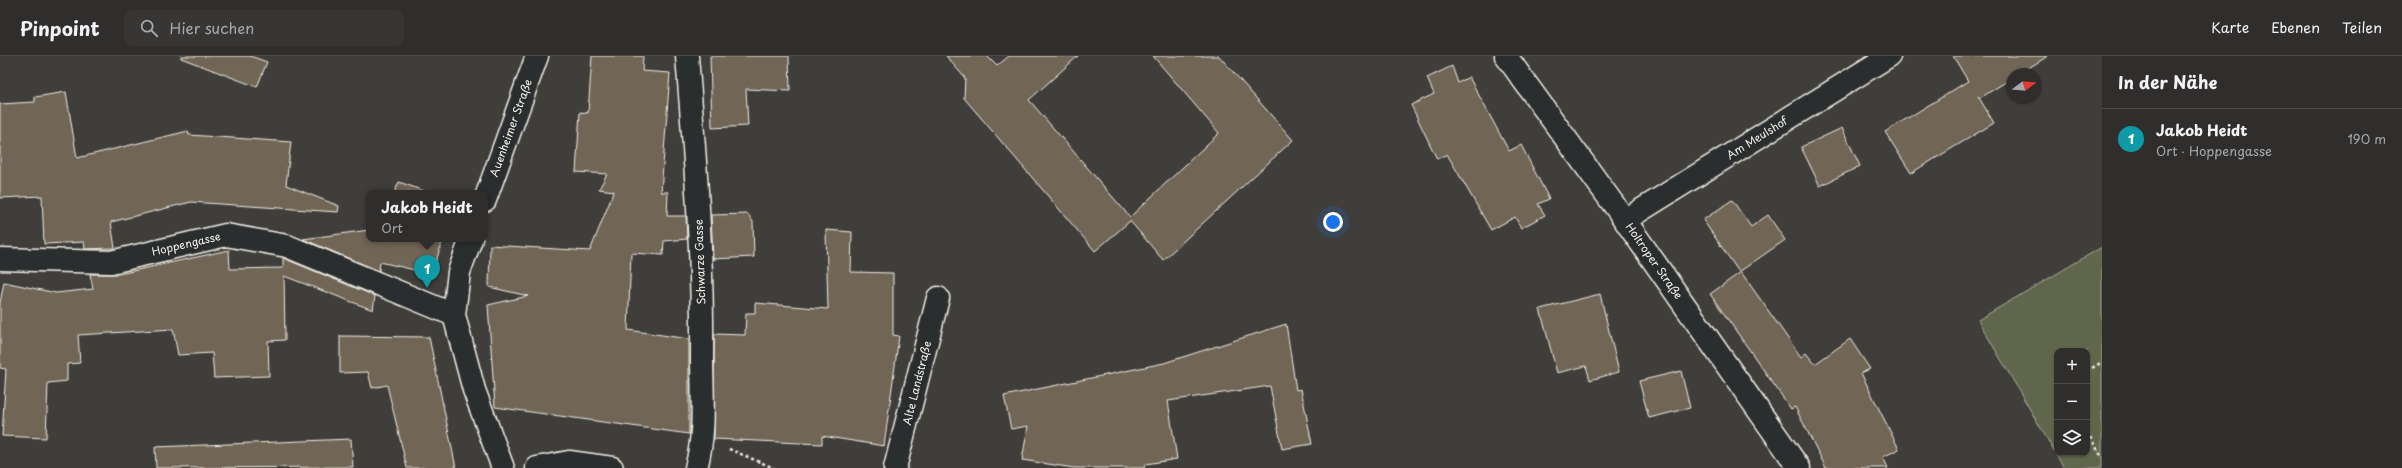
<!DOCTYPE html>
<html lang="de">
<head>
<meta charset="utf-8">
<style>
	:root { --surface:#2f2e2c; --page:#373634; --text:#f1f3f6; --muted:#a7a8a9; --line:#4a4a48; --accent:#ff9aa2 }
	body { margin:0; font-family:"Playpen Sans",sans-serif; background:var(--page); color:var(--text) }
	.controls { position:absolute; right:12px; bottom:12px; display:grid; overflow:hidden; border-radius:8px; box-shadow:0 1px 3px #0004 }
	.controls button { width:36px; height:36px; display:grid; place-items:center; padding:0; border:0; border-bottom:1px solid var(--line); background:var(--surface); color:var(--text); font:20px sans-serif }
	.compass { position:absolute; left:2006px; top:12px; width:36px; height:36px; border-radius:50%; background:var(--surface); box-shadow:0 1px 3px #0004; rotate:74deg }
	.you { position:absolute; left:1333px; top:166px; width:14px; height:14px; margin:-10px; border:3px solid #fff; border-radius:50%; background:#1a73e8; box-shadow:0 0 0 6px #1a73e833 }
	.badge { display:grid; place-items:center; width:26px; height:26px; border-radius:50%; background:var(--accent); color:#fff; font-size:13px; font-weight:700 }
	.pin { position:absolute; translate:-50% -33px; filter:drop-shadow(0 1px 2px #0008) }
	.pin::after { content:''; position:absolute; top:21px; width:14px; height:12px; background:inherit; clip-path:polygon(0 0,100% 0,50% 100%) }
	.popup { position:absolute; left:366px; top:134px; width:122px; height:52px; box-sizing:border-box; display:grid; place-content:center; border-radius:8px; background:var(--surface); filter:drop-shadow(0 1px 3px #0005); font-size:13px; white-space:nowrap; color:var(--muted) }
	.popup b { font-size:15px; color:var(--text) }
	.popup::after { content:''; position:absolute; left:50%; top:100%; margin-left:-8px; border:8px solid transparent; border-top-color:var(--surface) }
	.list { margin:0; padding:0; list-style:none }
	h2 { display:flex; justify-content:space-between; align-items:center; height:52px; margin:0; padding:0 16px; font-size:17px }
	h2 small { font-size:13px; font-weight:400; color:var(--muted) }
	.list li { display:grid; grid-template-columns:26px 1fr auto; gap:12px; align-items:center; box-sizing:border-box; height:60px; padding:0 16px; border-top:1px solid var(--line) }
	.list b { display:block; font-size:15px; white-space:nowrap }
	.list p { margin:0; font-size:13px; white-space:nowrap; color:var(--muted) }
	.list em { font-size:13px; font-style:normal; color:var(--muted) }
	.icon { flex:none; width:22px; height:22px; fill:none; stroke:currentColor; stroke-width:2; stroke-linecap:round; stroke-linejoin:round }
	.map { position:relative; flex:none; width:2102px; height:412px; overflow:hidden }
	header { display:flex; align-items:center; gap:24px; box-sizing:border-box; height:56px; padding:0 20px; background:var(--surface); border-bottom:1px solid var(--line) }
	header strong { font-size:19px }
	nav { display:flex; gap:22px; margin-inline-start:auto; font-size:14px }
	.search { width:280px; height:36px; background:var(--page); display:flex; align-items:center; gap:10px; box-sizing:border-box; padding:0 14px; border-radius:8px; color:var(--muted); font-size:15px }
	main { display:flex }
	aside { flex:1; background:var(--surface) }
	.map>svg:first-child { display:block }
	.green { fill:#60664c; stroke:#aaac9a; fill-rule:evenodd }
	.building { fill:#716557; stroke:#f4f1e8 }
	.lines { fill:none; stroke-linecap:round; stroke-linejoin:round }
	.minor-casing { stroke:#f4f1e8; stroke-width:25 }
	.path { stroke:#f4f1e8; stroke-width:2.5; stroke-dasharray:3 3; stroke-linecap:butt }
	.minor { stroke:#2a2d2e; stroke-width:22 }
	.labels { text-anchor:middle; stroke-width:3.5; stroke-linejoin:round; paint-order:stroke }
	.street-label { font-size:11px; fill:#f4f1e8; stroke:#2a2d2e }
</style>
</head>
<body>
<header>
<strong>Pinpoint</strong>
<div class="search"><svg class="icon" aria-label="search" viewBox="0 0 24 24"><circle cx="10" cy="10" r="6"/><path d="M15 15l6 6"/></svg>Hier suchen</div>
<nav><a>Karte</a><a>Ebenen</a><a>Teilen</a></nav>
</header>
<main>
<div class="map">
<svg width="2102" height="412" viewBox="0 0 2102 412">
	<rect width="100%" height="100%" fill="#3f3e3a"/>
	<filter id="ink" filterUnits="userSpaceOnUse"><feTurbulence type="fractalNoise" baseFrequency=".025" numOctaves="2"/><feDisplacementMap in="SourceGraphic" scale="8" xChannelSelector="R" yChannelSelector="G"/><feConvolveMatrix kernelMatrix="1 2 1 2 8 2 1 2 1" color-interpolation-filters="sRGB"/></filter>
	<g filter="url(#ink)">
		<!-- green -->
		<path class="green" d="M2102 191V412H2064L1978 264ZM2057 295H2087V397H2057Z"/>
		<!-- building -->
		<path class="building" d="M181 0H250L267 6 257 31 181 2Z
			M592 0H643L642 15 670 17 661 136H668L667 160H686L687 183 664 185 663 199 631 197 628 274 689 283V378L495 351 488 249 528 240 489 231 490 189 590 195 614 135 599 133 607 118 576 116 580 56 588 57Z
			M710 0H789L790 35 746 33 748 70 712 72Z
			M946 0H987L997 10 1009 0H1078L1029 44 1130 161 1219 77 1153 0H1219L1293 84 1163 204 1130 165 1095 195 964 42 965 22Z
			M1953 0H2048L2019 18H2012V22L1980 42 1978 40 1994 67 1911 117 1885 76 1968 25Z
			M1452 10 1458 27 1469 21 1509 95 1521 89 1549 143 1538 148 1545 159 1521 172 1515 161 1491 174 1447 98 1437 103 1411 49 1434 38 1427 22Z
			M66 36 77 102 188 75 189 79 291 86 286 129 339 150 338 156 191 146 111 166 115 192 85 193 84 186 44 188 42 140 0 142V48L35 46V41Z
			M1842 72 1860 110 1820 130 1801 91Z
			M399 126 430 137H394Z
			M1732 144 1751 171 1768 159 1785 184 1739 216 1703 164Z
			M748 158 753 166 754 201 713 203 711 159Z
			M369 174V183H443L432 218 380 206 379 215 303 183Z
			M826 174 852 176 851 216 893 217V279L899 280 884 390 822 380V388L714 383V278L745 279 746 257H755V247L828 253Z
			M229 194 230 213 283 212V202L375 240 373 254 284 220 285 284 268 285 269 320 214 322 212 297 178 299 173 273 78 279 80 307 67 308V325L48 327 46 382 2 380 6 313 0 312V247L4 226 56 237 93 233 90 218H119Z
			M1741 216 1801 301 1806 297 1815 308 1850 283 1870 313 1861 317 1899 393 1883 401 1888 412H1826L1795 351 1791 353 1710 238Z
			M1600 238 1619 316 1590 324 1586 310 1557 317 1540 253Z
			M1286 268 1296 334 1301 333 1312 388 1282 393 1270 330 1168 345 1177 403 1146 408 1144 412H1074L1022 404 1028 370 1011 373 1004 340 1164 307Z
			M340 280 429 281 456 412H407L387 329 372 332 368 316 340 317Z
			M1681 315 1690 352 1649 362 1639 325Z
			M351 383 353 411 156 412 155 391Z"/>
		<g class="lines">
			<defs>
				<path id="minor" d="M687 0C695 100 703 200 702 300 702 338 706 376 696 412
					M1506 0 1617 153 1799 412
					M485 144 537 0
					M1625 164 1889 0
					M471 183 459 216 454 259 474 334 503 412
					M0 203 111 206 226 179 287 190 454 259
					M537 412 569 406 612 412
					M895 412 938 242"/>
			</defs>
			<!-- minor casing -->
			<use href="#minor" class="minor-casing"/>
			<!-- path -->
			<path class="path" d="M2087 315 2102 306
				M2087 376 2102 401
				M729 393 774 412"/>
			<!-- minor -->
			<use href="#minor" class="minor"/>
		</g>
	</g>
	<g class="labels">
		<!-- street labels -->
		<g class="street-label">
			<text transform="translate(511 72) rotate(-70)" y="4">Auenheimer Straße</text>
			<text transform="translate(1757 82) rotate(-32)" y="4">Am Meulshof</text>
			<text transform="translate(186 188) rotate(-13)" y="4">Hoppengasse</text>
			<text transform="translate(1654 205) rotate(55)" y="4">Holtroper Straße</text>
			<text transform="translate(700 206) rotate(-92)" y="4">Schwarze Gasse</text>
			<text transform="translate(917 327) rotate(-76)" y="4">Alte Landstraße</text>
		</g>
	</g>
</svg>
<div class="controls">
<button>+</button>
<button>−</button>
<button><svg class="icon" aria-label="layers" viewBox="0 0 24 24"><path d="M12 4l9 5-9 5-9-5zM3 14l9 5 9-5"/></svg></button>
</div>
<svg class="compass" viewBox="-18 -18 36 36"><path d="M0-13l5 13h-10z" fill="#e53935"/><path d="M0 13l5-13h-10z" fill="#a7a8a9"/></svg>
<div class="you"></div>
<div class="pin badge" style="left:427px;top:232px;background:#0f9aa8">1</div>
<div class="popup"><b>Jakob Heidt</b>Ort</div>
</div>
<aside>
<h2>In der Nähe<small></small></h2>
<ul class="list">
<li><span class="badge" style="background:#0f9aa8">1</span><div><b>Jakob Heidt</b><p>Ort · Hoppengasse</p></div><em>190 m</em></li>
</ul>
</aside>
</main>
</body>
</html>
